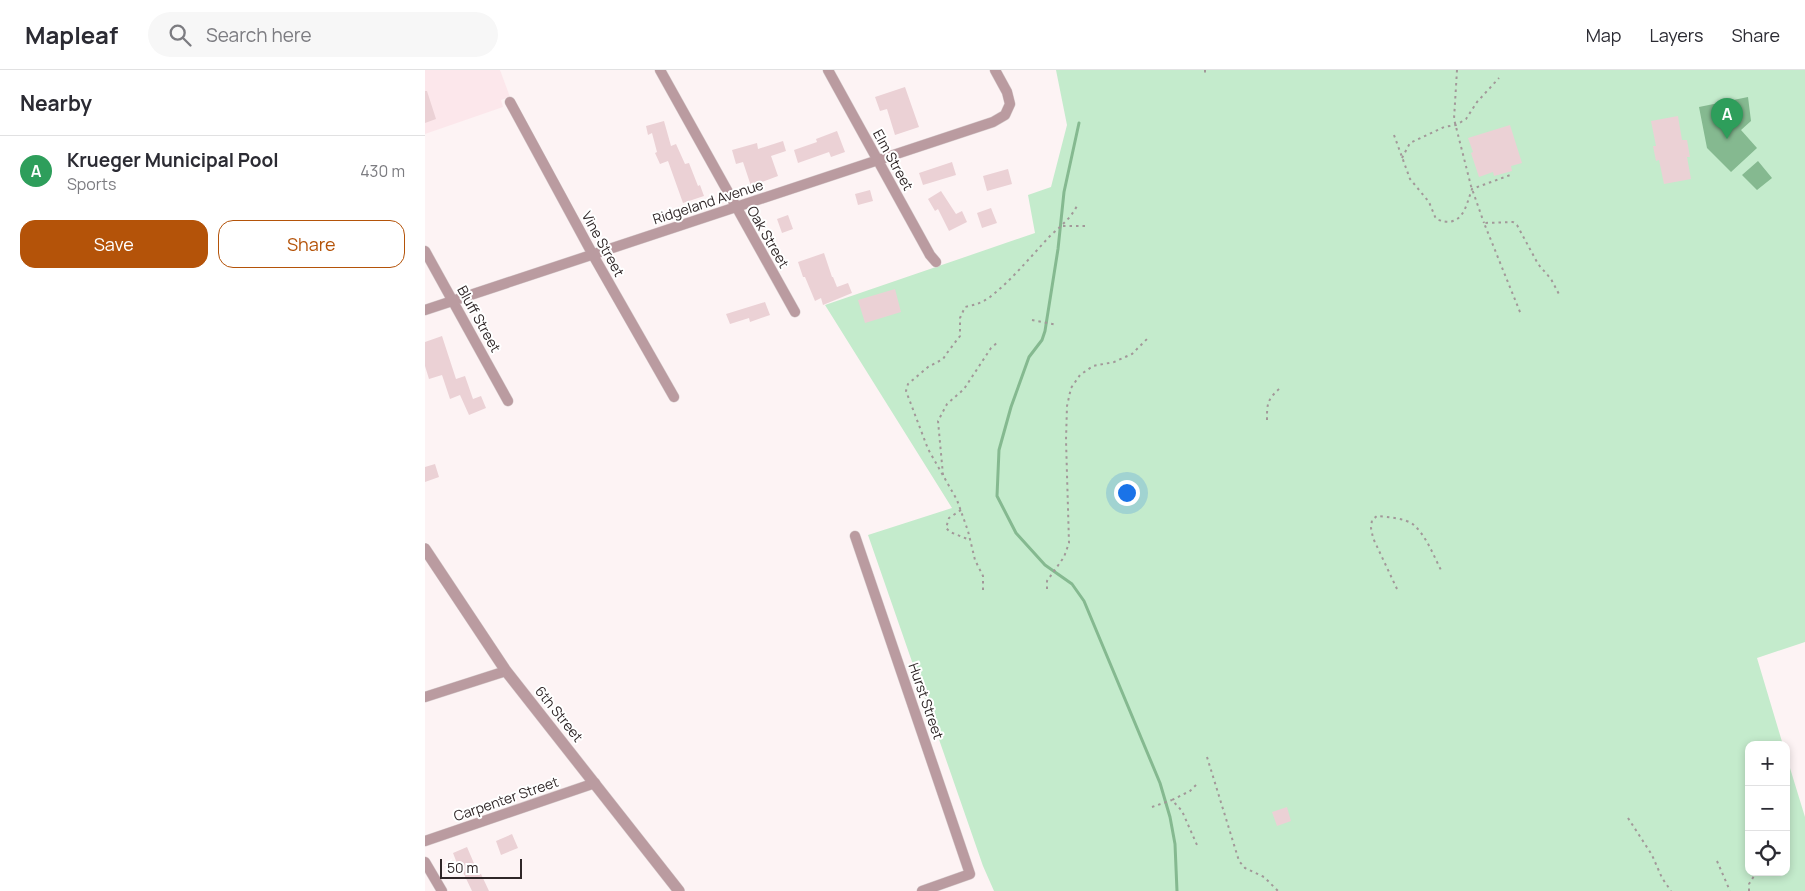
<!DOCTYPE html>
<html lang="en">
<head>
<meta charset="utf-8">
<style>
	:root { --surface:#fff; --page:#f7f7f7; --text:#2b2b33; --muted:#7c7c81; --line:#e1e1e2; --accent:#b45309 }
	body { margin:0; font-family:Manrope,sans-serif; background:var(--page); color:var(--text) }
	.controls { position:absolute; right:15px; bottom:15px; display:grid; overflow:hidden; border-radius:10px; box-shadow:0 2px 8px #0003 }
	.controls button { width:45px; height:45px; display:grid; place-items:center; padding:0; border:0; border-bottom:1px solid var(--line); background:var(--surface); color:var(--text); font:25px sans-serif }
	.scale { position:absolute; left:15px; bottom:12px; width:82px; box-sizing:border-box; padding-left:5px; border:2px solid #2f2627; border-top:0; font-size:14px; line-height:18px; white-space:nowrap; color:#2f2627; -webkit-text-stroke:4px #fff; paint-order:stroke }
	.you { position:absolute; left:701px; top:422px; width:18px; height:18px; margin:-12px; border:4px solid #fff; border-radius:50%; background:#1a73e8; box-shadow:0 0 0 8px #1a73e833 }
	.badge { display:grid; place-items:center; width:32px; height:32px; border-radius:50%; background:var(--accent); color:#fff; font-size:16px; font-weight:700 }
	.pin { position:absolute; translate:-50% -41px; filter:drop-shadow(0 1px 2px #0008) }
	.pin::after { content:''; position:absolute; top:26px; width:18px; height:15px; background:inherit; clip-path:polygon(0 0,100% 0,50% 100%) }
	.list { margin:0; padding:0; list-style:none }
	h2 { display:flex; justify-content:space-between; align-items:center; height:65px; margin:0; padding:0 20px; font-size:21px }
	h2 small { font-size:16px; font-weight:400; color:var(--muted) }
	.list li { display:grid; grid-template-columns:32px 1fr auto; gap:15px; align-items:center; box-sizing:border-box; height:70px; padding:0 20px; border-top:1px solid var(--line) }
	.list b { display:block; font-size:19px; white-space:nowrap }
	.list p { margin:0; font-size:16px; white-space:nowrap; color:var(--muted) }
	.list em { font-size:16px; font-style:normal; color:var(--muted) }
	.actions { display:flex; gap:10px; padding:15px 20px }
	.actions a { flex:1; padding:11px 0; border:1px solid var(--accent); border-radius:15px; text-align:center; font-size:18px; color:var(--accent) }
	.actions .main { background:var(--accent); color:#fff }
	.icon { flex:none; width:28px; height:28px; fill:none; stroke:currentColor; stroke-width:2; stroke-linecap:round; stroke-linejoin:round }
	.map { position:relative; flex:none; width:1380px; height:821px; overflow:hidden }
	header { display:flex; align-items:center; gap:30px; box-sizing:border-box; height:70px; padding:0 25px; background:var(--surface); border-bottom:1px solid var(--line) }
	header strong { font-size:24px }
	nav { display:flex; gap:28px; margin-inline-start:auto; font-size:18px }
	.search { width:350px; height:45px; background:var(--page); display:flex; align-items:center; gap:12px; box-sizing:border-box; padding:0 18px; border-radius:28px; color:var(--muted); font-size:19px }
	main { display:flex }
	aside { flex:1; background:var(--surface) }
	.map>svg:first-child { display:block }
	.built { fill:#fce7eb }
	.green { fill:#c4ebcc }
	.water { fill:#85b990 }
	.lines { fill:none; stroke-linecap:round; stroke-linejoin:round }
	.stream { stroke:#85b990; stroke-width:3 }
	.building { fill:#ebd1d5 }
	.minor-casing { stroke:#d8cecf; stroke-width:11 }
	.tertiary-casing { stroke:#d8cecf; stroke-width:12 }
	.path { stroke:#a29899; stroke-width:2; stroke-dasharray:2.5 4; stroke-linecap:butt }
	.minor { stroke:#ba9ba0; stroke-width:10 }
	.tertiary { stroke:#ba9ba0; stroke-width:11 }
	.labels { text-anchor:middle; stroke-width:4; stroke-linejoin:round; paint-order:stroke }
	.street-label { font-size:14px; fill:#2f2627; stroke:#fff }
</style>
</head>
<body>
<header>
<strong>Mapleaf</strong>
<div class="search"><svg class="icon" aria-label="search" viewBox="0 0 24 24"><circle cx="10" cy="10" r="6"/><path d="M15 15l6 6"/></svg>Search here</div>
<nav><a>Map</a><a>Layers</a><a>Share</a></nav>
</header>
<main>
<aside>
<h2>Nearby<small></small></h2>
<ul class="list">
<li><span class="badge" style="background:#2e9e5b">A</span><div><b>Krueger Municipal Pool</b><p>Sports</p></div><em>430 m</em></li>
</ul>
<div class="actions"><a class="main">Save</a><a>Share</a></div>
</aside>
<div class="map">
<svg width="1380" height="821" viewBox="0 0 1380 821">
	<rect width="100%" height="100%" fill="#fdf3f4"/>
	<!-- built -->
	<path class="built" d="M0 0H75L85 27 76 30 78 37 0 64Z"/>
	<!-- green -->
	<path class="green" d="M631 0H1380V572L1332 588 1358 675H1324V802H1361V685L1380 747V821H569L558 796 443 465 527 438 400 235 610 163 603 125 626 117 642 55Z"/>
	<!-- water -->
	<path class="water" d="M1323 27 1326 51 1316 60 1332 78 1306 102 1282 78 1274 37Z
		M1333 91 1347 108 1332 120 1317 105Z"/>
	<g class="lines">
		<!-- stream -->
		<path class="stream" d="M654 53 639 122 633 179 620 261 617 270 604 287 586 337 574 380 572 426 591 463 620 495 647 514 659 531 735 713 745 747 750 774 752 821"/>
	</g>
	<!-- building -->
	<path class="building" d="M480 17 494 57 470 65 462 39 455 41 450 27Z
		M0 21H2L11 49 0 53Z
		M1253 46 1257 70H1262L1265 87H1262L1266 109 1239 114 1234 90 1231 91 1228 76H1231L1226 51Z
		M239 51 246 76 251 74 260 94 264 93 273 116 275 115 279 126 258 133 243 91 235 94 230 83 232 82 227 63 223 65 221 56Z
		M1085 55 1097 93 1086 96 1087 101 1069 106 1068 102 1054 107 1046 83 1048 82 1043 68Z
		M412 61 420 82 406 87 404 82 373 93 369 80 392 72 391 69Z
		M358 71 361 81 346 86 353 106 326 116 318 92 311 94 307 80 332 73 333 79Z
		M527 92 531 105 498 115 494 103Z
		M583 99 587 114 562 121 558 106Z
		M445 120 448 131 433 135 430 124Z
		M516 121 531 144 537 141 542 152 524 161 513 139 510 141 503 129Z
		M566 138 572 153 557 158 552 143Z
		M363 145 368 159 357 163 352 149Z
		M399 183 407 207H408L412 217 423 213 427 223 398 235 396 228 390 231 380 207H378L373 192Z
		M470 219 476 242 440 253 433 230Z
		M340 232 345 245 325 252 324 248 305 254 301 244Z
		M17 266 31 309 40 306 48 329 56 326 61 338 44 345 35 325 25 329 17 305 4 309 0 296V272Z
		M10 394 14 407 0 412V397Z
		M862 737 866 751 852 756 847 742Z
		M87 764 93 778 76 785 71 771Z
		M42 777 54 805 56 804 64 821H47L37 800 35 801 28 783Z"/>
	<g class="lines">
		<defs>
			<path id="minor" d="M235 0 370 242
				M403 0 505 185 511 192
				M85 32 168 185 249 327
				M0 181 83 331
				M0 240 568 52 580 45 585 34 582 22 570 0
				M430 466 545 804 497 821
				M0 627 81 601
				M0 771 170 713
				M0 792 17 821"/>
			<path id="tertiary" d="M0 479 81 601 254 821"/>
		</defs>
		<!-- minor casing -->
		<use href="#minor" class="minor-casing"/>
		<!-- tertiary casing -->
		<use href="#tertiary" class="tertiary-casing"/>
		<!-- path -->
		<path class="path" d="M780 0V3
			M1032 0 1029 49 1046 116 1059 153
			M969 65 985 109 1004 132 1011 149C1037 159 1040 139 1047 119L1088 104
			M977 88 985 73 1019 57 1031 55 1041 49 1052 32 1074 8
			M638 156H661
			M1095 242 1059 153 1088 152 1092 155 1113 194 1126 209 1135 226
			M607 250 632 255
			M842 350C842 334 842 330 854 319
			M518 405 513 351 522 334 539 319 566 278 573 272
			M536 440 524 448 521 458 525 462 545 470
			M622 519V511L639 487 644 473 641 370 642 336 646 318 655 305 668 296 689 292 707 284 722 269
			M972 519 948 468 946 458 947 450 952 446C963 447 980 448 989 455 1002 467 1009 487 1017 502
			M558 520V506L550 490 543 461 532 430 503 379 481 321 483 314 503 297 518 289 522 283 535 266V248L540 237C549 235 557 233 565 227 588 209 606 186 626 165 636 156 645 149 652 136
			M782 687 814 791 820 798 839 807 853 821
			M771 715 765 721 747 730 757 741 772 775
			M727 737 747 730
			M1203 748 1227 785 1237 808 1246 821
			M1292 791 1305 821
			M1324 821V814L1329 806"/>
		<!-- minor -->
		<use href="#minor" class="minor"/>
		<!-- tertiary -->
		<use href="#tertiary" class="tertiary"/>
	</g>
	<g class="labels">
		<!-- street labels -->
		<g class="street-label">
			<text transform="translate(468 90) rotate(61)" y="5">Elm Street</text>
			<text transform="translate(283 132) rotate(-18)" y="5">Ridgeland Avenue</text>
			<text transform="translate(343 167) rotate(60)" y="5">Oak Street</text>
			<text transform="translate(178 174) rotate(61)" y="5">Vine Street</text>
			<text transform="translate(54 249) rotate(61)" y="5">Bluff Street</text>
			<text transform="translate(501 631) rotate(71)" y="5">Hurst Street</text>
			<text transform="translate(134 644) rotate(51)" y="5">6th Street</text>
			<text transform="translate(81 729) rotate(-19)" y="5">Carpenter Street</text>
		</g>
	</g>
</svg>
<div class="controls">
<button>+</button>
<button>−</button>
<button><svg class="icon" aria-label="locate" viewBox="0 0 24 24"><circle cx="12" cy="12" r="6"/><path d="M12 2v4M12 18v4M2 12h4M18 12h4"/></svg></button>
</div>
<div class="scale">50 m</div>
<div class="you"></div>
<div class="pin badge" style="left:1302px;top:69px;background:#2e9e5b">A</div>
</div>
</main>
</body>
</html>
